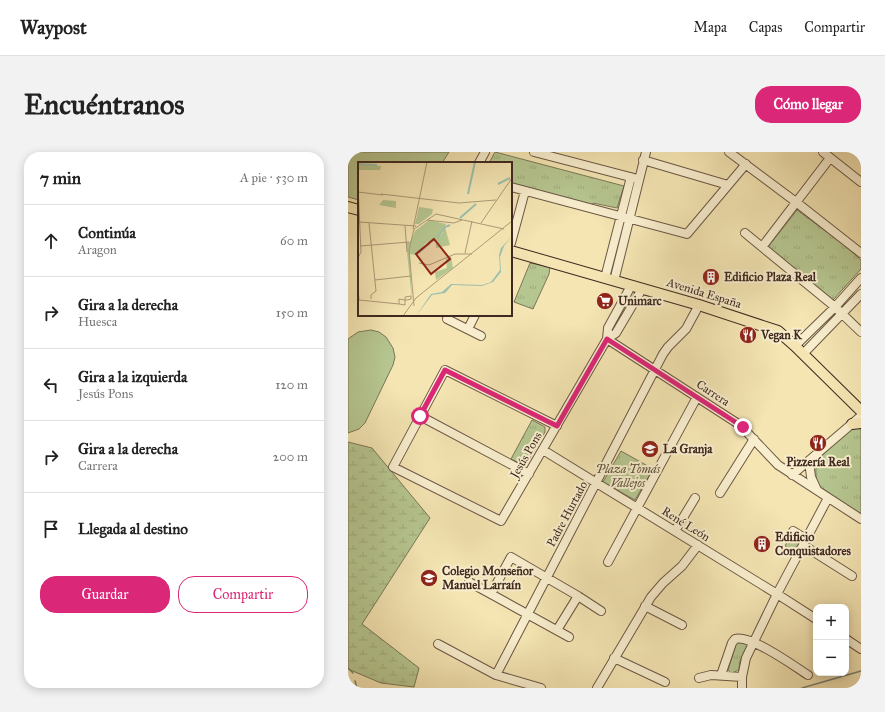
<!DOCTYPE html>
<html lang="es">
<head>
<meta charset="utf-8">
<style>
	:root { --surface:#fff; --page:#f2f2f2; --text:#222; --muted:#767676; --line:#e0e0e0; --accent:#db2777 }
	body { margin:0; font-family:"IM FELL Great Primer",serif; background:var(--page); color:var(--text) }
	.controls { position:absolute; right:12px; bottom:12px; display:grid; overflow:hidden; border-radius:8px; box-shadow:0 2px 10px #0003 }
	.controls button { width:36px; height:36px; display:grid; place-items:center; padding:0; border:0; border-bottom:1px solid var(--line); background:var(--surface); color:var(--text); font:20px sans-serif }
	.stop { position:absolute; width:12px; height:12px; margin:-9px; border:3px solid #db2777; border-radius:50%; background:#fff }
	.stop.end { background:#db2777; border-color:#fff; box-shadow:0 1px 4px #0008 }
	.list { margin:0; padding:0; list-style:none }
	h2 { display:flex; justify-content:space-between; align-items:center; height:52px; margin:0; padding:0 16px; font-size:17px }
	h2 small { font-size:13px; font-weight:400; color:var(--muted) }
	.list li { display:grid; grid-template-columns:26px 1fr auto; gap:12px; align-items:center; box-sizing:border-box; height:72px; padding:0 16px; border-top:1px solid var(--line) }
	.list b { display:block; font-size:15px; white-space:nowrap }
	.list p { margin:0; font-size:13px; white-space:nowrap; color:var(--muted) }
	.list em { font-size:13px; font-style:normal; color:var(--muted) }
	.actions { display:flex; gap:8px; padding:12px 16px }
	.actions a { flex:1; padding:9px 0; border:1px solid var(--accent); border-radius:16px; text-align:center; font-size:14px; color:var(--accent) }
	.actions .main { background:var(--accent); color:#fff }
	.icon { flex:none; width:22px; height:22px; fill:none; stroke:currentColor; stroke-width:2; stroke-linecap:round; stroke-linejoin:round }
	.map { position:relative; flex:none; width:513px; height:536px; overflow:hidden; border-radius:16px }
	header { display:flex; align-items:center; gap:24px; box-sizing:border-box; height:56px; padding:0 20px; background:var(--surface); border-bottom:1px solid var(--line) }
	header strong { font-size:19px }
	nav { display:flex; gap:22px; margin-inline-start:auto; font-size:14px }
	.intro { display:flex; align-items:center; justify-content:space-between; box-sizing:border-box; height:96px; padding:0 24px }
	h1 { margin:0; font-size:28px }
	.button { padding:10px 18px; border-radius:16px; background:var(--accent); color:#fff; font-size:14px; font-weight:700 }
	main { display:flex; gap:24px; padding:0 24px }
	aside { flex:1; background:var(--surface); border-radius:16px; box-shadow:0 2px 10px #0003 }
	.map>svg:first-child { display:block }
	.grass { fill:url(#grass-tufts); stroke:#7a7758 }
	.wetland { fill:url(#wetland-marsh); stroke:#7a7758 }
	.pitch { fill:#b6c690; stroke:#7a7758 }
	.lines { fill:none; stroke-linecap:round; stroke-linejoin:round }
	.stream { stroke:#778375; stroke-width:1.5 }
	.minor-casing { stroke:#6c5744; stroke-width:10 }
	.major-casing { stroke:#3f281f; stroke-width:12 }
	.minor { stroke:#f8eece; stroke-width:8 }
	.major { stroke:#f4e5b3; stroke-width:10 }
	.route { stroke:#db2777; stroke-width:5 }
	.labels { text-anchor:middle; stroke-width:4; stroke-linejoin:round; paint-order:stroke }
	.poi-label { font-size:12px; font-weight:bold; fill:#3f281f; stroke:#f8eece; text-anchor:start }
	.street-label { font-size:12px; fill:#3f281f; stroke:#f8eece }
	.park-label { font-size:12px; font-style:italic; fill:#5d503b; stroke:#f8eece }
	.inset-river { fill:none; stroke:#9cbfae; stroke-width:2 }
	.inset-road { fill:none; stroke:#ac9978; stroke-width:1 }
	.view { fill:#8f2418; fill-opacity:0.15; stroke:#8f2418; stroke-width:2 }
	.inset-edge { fill:none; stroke:#3f281f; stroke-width:2 }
</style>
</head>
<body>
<header>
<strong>Waypost</strong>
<nav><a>Mapa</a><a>Capas</a><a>Compartir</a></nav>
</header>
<div class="intro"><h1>Encuéntranos</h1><a class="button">Cómo llegar</a></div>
<main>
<aside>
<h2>7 min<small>A pie · 530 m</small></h2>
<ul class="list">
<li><svg class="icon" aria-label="ahead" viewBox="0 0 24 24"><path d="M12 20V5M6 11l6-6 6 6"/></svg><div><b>Continúa</b><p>Aragon</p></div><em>60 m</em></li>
<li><svg class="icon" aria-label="right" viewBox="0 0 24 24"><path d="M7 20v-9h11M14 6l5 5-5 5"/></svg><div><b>Gira a la derecha</b><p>Huesca</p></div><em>150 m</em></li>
<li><svg class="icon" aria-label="left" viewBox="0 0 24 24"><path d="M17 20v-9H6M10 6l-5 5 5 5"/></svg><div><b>Gira a la izquierda</b><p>Jesús Pons</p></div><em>120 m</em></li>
<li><svg class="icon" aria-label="right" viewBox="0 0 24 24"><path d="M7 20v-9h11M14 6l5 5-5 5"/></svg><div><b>Gira a la derecha</b><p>Carrera</p></div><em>200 m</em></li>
<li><svg class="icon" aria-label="arrive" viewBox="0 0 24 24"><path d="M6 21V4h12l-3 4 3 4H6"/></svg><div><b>Llegada al destino</b></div></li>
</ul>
<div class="actions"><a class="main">Guardar</a><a>Compartir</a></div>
</aside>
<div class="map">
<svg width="513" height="536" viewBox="0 0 513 536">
	<defs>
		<pattern id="grass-tufts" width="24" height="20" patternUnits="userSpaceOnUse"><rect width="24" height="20" fill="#b6c690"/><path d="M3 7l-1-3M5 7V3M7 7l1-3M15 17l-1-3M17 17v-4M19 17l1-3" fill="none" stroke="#9eaa7c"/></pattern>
		<pattern id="wetland-marsh" width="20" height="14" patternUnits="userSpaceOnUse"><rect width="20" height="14" fill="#b6c690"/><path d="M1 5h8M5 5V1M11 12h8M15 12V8" fill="none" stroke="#9eaa7c"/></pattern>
	</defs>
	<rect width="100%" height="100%" fill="#f4e5b3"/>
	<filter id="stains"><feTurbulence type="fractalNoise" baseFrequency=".005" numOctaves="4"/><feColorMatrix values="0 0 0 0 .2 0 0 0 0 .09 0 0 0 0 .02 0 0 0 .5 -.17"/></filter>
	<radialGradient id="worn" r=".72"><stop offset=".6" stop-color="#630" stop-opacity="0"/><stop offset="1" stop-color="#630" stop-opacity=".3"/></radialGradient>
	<!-- grass -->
	<path class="grass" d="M147 0 276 34 269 56 245 51 243 55 226 51V48L163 32V11H141Z
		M449 58 494 91 513 108V117L485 148 420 95Z
		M182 111 202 115 201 122 185 157 166 150Z
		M184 268 197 275V280L179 311 175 313 163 307Z
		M507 276 513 277V363L471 334C467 326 467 315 470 307L503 277Z
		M273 299 305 317 287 348 255 330Z
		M444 381 455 388 448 400 437 394Z
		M392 489 399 491V495L392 509 391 517 389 519 383 521 380 518 388 492Z"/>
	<!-- wetland -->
	<path class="wetland" d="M0 290 24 296 82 366 14 472 71 516 66 535 33 531 0 517Z"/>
	<!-- pitch -->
	<path class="pitch" d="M0 0H101L94 11H11V48L0 45Z
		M23 178 31 180 38 185 45 196 47 205 45 213 17 271 11 277 0 281V187L10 180Z"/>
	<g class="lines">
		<!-- stream -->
		<path class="stream" d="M0 516 5 521
			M7 529 9 536
			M454 536 513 519"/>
		<defs>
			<path id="minor" d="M186 0 290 27
				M381 0 448 50 513 101
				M475 0 513 30
				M295 8 380 33
				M131 11 137 0
				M163 35 339 82 398 12
				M397 81 487 155 513 180
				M163 91 177 39
				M414 95 482 6
				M257 126 283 25
				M266 129 298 0
				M99 167 133 184
				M120 177 127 163
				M259 187 392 273 430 313 513 367
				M259 187 268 181 294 137
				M447 194 487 155 513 126
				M455 202 513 142
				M72 264 181 322
				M209 274 97 218 45 315 153 369 259 187 260 176 283 134
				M195 298 429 442 468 467
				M461 309 463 325 469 338
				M444 323 513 264
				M372 341 406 287
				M327 379 347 346
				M445 379 458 387
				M455 393 504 424
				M260 410 349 245
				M121 430 221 485
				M143 442 163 405 230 444 253 459
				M297 454 334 473
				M209 478 230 444
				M498 487 513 497
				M90 492 148 523 193 536
				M266 506 317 530
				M148 523 315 202 320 195 338 177 351 153
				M373 523 384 491 387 487C402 482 446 514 460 523
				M351 526 363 523 394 525
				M249 536 303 445 315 431 334 414 350 393
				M394 536V525L398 506 429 442 480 346"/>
			<path id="major" d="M0 55 11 58
				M163 99 351 153 430 179 447 194 513 259
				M504 272 513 271"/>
		</defs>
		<!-- minor casing -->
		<use href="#minor" class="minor-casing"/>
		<!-- major casing -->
		<use href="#major" class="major-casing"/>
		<!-- minor -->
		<use href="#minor" class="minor"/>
		<!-- major -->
		<use href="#major" class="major"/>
	</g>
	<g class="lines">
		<!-- route -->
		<path class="route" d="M72 264 97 218 209 274 259 187 395 275"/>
	</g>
	<!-- icons -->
	<defs>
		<symbol id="building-disc" viewBox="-11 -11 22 22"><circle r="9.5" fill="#8f2418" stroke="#f8eece"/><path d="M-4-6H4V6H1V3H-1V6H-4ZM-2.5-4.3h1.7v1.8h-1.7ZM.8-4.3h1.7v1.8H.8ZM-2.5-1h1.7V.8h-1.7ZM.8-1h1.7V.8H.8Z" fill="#fff"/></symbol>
		<symbol id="supermarket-disc" viewBox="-11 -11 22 22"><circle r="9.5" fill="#8f2418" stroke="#f8eece"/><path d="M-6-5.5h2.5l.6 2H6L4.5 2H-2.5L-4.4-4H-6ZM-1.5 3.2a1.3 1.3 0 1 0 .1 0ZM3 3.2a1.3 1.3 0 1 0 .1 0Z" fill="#fff"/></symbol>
		<symbol id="restaurant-disc" viewBox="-11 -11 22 22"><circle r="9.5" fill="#8f2418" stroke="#f8eece"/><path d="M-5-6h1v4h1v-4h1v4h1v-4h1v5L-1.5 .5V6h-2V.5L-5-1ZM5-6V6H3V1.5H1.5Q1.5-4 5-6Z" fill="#fff"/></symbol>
		<symbol id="school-disc" viewBox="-11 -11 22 22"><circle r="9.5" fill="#8f2418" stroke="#f8eece"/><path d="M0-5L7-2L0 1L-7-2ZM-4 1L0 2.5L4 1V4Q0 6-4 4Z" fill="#fff"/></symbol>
	</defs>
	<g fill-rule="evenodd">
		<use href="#building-disc" x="353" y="115" width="20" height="20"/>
		<use href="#supermarket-disc" x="247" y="139" width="20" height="20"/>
		<use href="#restaurant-disc" x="390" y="173" width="20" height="20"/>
		<use href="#restaurant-disc" x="460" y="281" width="20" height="20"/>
		<use href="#school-disc" x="292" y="287" width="20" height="20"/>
		<use href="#building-disc" x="404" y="382" width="20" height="20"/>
		<use href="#school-disc" x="71" y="416" width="20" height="20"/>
	</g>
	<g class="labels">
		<!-- poi labels -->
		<g class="poi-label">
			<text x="376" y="129">Edificio Plaza Real</text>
			<text x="270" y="153">Unimarc</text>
			<text x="413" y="187">Vegan K</text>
			<text x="315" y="301">La Granja</text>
			<text x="470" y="314" text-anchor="middle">Pizzería Real</text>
			<text x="427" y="389">Edificio<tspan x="427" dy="14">Conquistadores</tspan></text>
			<text x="94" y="423">Colegio Monseñor<tspan x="94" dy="14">Manuel Larraín</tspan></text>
		</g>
		<!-- street labels -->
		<g class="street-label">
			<text transform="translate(356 141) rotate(17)" y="4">Avenida España</text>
			<text transform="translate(365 241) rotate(33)" y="4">Carrera</text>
			<text transform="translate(178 303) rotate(-60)" y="4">Jesús Pons</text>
			<text transform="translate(219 362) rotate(-62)" y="4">Padre Hurtado</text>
			<text transform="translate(338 372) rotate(32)" y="4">René León</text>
		</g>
		<!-- park labels -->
		<g class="park-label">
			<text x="280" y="321">Plaza Tomás<tspan x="280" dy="14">Vallejos</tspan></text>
		</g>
	</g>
	<!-- overview -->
	<g transform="translate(10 10)">
		<rect width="154" height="154" fill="#f4e5b3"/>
		<path d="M25 38 38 39V46L21 43ZM71 58 88 62 79 78 68 81 57 93 52 92 54 139 48 80H52L57 70Z" fill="#b6c690"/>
		<path d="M76 59 80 66 79 72 85 69 83 72 79 77 78 73 75 75 77 77 67 80 65 85 66 80 63 79 64 85 57 92 51 91 54 77H58L56 82 59 76V72L55 76 57 69 69 60 71 62 74 60 75 63Z" fill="#b6c690"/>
		<path d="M87 65 92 83 78 86V80L74 79 84 72Z" fill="#b6c690"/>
		<path d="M1 2 23 4 22 8H0ZM61 45 75 47 74 52 61 62H57ZM93 94 95 106 78 118 77 110 89 106 88 97Z" fill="#b6c690"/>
		<path d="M154 74 146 84 142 95 143 110 135 120 124 124 94 123 87 131 74 133 58 154 73 132 84 130 93 122 124 123 133 120 142 108 141 93 143 86Z" fill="#9cbfae"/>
		<path class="inset-river" d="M0 2 19 3M140 22 152 16M110 32 117 0M102 56 118 42M79 76 87 65 92 63M58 93 72 81"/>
		<path class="inset-road" d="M0 23 3 90 0 96M0 30 25 33M23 32 101 41 138 38M69 58 96 61 104 58M1 60 58 64M11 61 18 129 13 133V137M123 61 154 16M47 64 49 90M55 67 69 0M2 84 51 80M107 91 114 59M61 101 71 103 97 92H114M17 118 53 114M0 125 1 138 41 142M53 134 47 135V143L41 142V137L47 138H49L53 137V134M56 144 51 88 56 67 78 52 146 67M45 154 58 136 154 59"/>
		<path class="view" d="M76 77 92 97 73 112 58 92Z"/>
		<rect width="154" height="154" class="inset-edge"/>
	</g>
	<rect width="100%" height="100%" filter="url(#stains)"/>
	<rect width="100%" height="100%" fill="url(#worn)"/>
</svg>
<div class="controls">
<button>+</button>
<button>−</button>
</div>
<div class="stop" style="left:72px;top:264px"></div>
<div class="stop end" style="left:395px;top:275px"></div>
</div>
</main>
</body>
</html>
